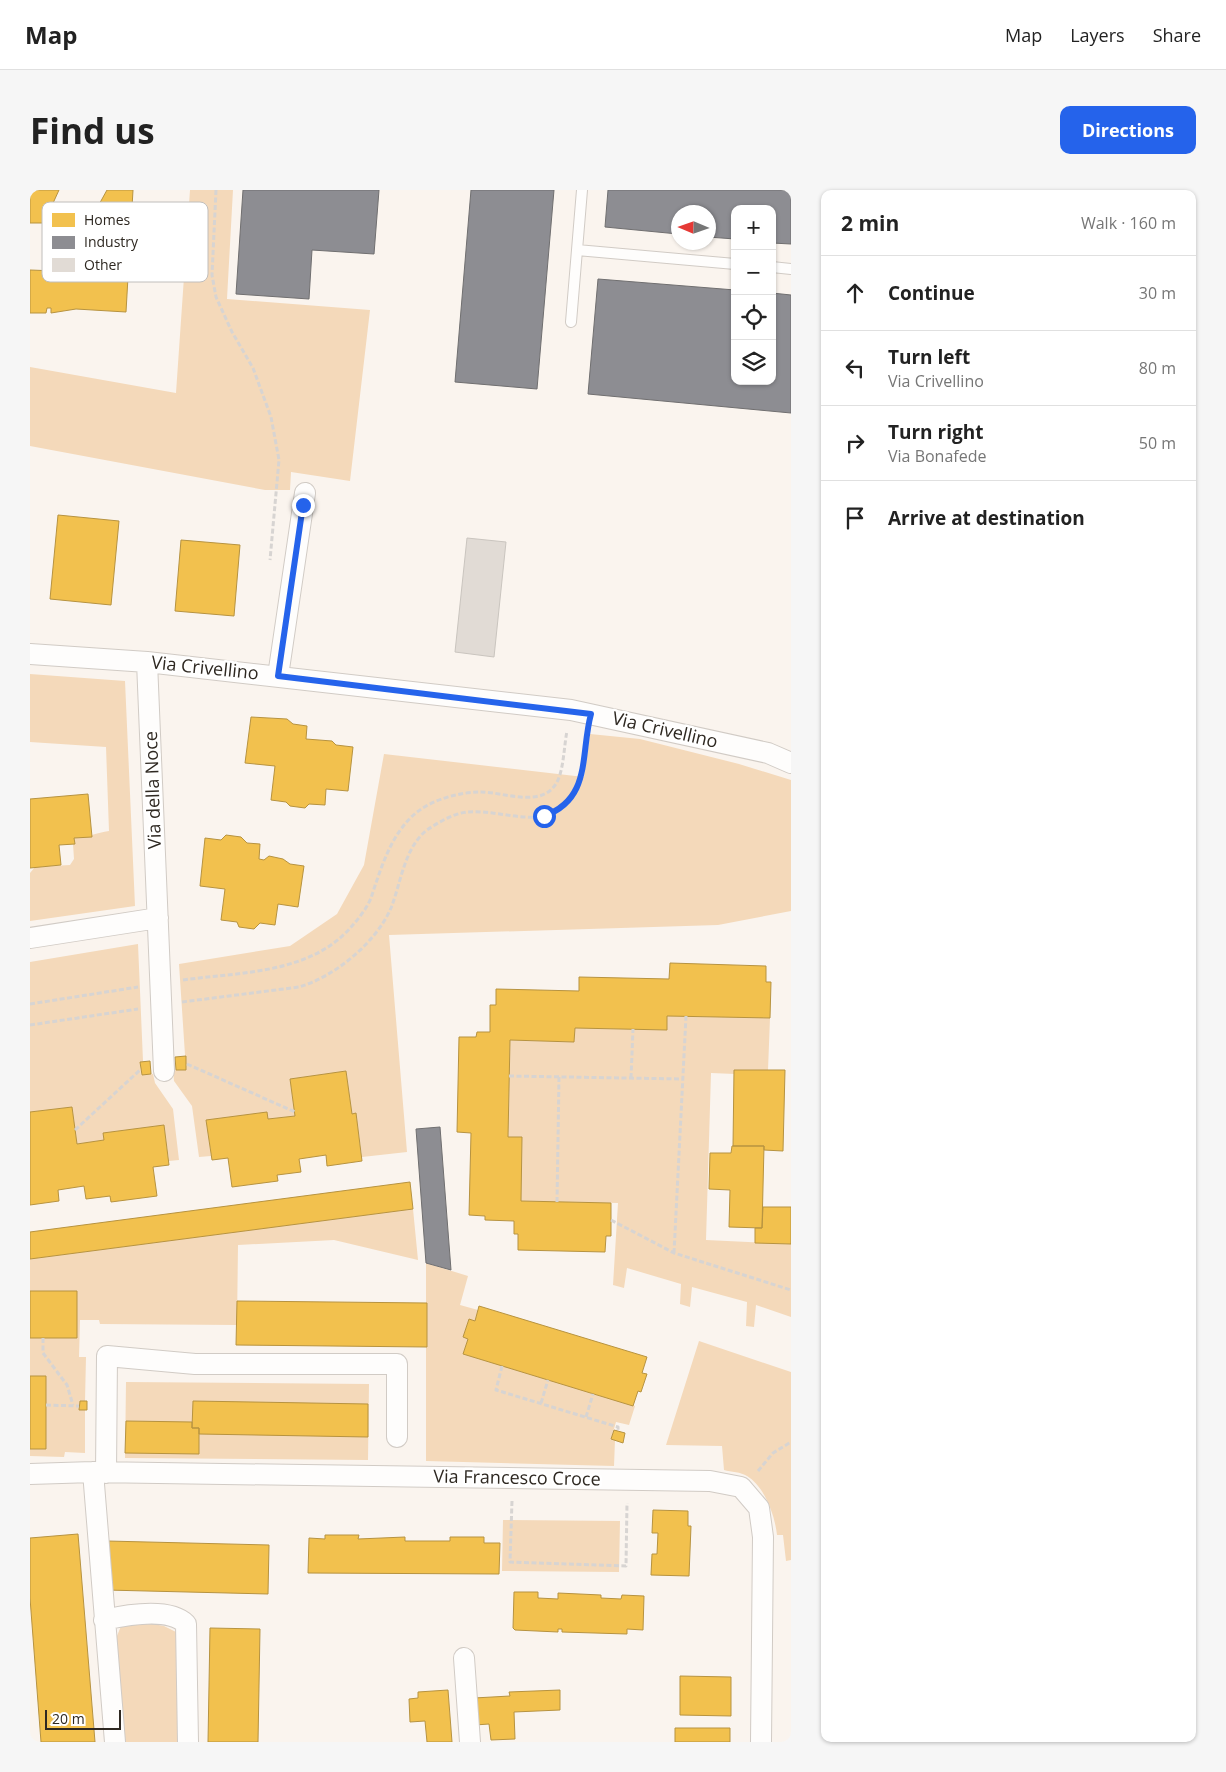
<!DOCTYPE html>
<html lang="en">
<head>
<meta charset="utf-8">
<style>
	:root { --surface:#fff; --page:#f6f6f6; --text:#222; --muted:#767676; --line:#e0e0e0; --accent:#2563eb }
	body { margin:0; font-family:"Open Sans",sans-serif; background:var(--page); color:var(--text) }
	.controls { position:absolute; right:15px; top:15px; display:grid; overflow:hidden; border-radius:10px; box-shadow:0 1px 4px #0004 }
	.controls button { width:45px; height:45px; display:grid; place-items:center; padding:0; border:0; border-bottom:1px solid var(--line); background:var(--surface); color:var(--text); font:25px sans-serif }
	.compass { position:absolute; left:641px; top:15px; width:45px; height:45px; border-radius:50%; background:var(--surface); box-shadow:0 1px 4px #0004; rotate:272deg }
	.scale { position:absolute; left:15px; bottom:12px; width:76px; box-sizing:border-box; padding-left:5px; border:2px solid #2e2821; border-top:0; font-size:14px; line-height:18px; white-space:nowrap; color:#2e2821; -webkit-text-stroke:4px #fff; paint-order:stroke }
	.stop { position:absolute; width:15px; height:15px; margin:-11px; border:4px solid #2563eb; border-radius:50%; background:#fff }
	.stop.end { background:#2563eb; border-color:#fff; box-shadow:0 1px 5px #0008 }
	.list { margin:0; padding:0; list-style:none }
	h2 { display:flex; justify-content:space-between; align-items:center; height:65px; margin:0; padding:0 20px; font-size:21px }
	h2 small { font-size:16px; font-weight:400; color:var(--muted) }
	.list li { display:grid; grid-template-columns:32px 1fr auto; gap:15px; align-items:center; box-sizing:border-box; height:75px; padding:0 20px; border-top:1px solid var(--line) }
	.list b { display:block; font-size:19px; white-space:nowrap }
	.list p { margin:0; font-size:16px; white-space:nowrap; color:var(--muted) }
	.list em { font-size:16px; font-style:normal; color:var(--muted) }
	.icon { flex:none; width:28px; height:28px; fill:none; stroke:currentColor; stroke-width:2; stroke-linecap:round; stroke-linejoin:round }
	.map { position:relative; flex:none; width:761px; height:1552px; overflow:hidden; border-radius:10px }
	header { display:flex; align-items:center; gap:30px; box-sizing:border-box; height:70px; padding:0 25px; background:var(--surface); border-bottom:1px solid var(--line) }
	header strong { font-size:24px }
	nav { display:flex; gap:28px; margin-inline-start:auto; font-size:18px }
	.intro { display:flex; align-items:center; justify-content:space-between; box-sizing:border-box; height:120px; padding:0 30px }
	h1 { margin:0; font-size:35px }
	.button { padding:12px 22px; border-radius:10px; background:var(--accent); color:#fff; font-size:18px; font-weight:700 }
	main { display:flex; gap:30px; padding:0 30px }
	aside { flex:1; background:var(--surface); border-radius:10px; box-shadow:0 1px 4px #0004 }
	.map>svg:first-child { display:block }
	.green { fill:#f4d9ba }
	.homes { fill:#f2c14e; stroke:#b79340 }
	.industry { fill:#8d8d92; stroke:#706f70 }
	.building { fill:#e1dbd5; stroke:#cac5bf }
	.lines { fill:none; stroke-linecap:round; stroke-linejoin:round }
	.lane-casing { stroke:#d1cbc5; stroke-width:12 }
	.street-casing { stroke:#d1cbc5; stroke-width:22 }
	.path { stroke:#d7d4d2; stroke-width:3; stroke-dasharray:5 2.5; stroke-linecap:butt }
	.lane { stroke:#fefdfc; stroke-width:10 }
	.street { stroke:#fefdfc; stroke-width:20 }
	.route { stroke:#2563eb; stroke-width:6 }
	.labels { text-anchor:middle; stroke-width:5; stroke-linejoin:round; paint-order:stroke }
	.street-label { font-size:18px; fill:#2e2821; stroke:#fff }
	.key { fill:#fff; stroke:#c0bebc; stroke-width:1 }
	.key-label { font-size:14px; fill:#2e2821 }
</style>
</head>
<body>
<header>
<strong>Map</strong>
<nav><a>Map</a><a>Layers</a><a>Share</a></nav>
</header>
<div class="intro"><h1>Find us</h1><a class="button">Directions</a></div>
<main>
<div class="map">
<svg width="761" height="1552" viewBox="0 0 761 1552">
	<rect width="100%" height="100%" fill="#faf4ee"/>
	<!-- green -->
	<path class="green" d="M160 0H203L197 109 340 120 320 291 261 282 260 300H235L0 256V177L146 203Z
		M0 484 95 491 105 716 0 731V683L5 677 40 675 44 669 43 654 45 653 44 648C57 647 67 643 79 641L76 557 0 552Z
		M560 544 610 549 709 574 761 590V721L688 735 359 745 377 962 332 967 326 924H322L316 881 260 889 265 926 238 929 177 930 181 966 169 967 162 916 144 891 143 880H156L149 774 260 756 307 724 334 675 354 564 554 587Z
		M108 754 113 871 110 872 111 885 123 884 125 893 143 919 149 970 139 971 134 935 74 943V950L47 954 42 917 0 922V772Z
		M637 826 740 828 738 880H705V884L681 883 676 1050 761 1054V1127L726 1115 724 1137 716 1136 717 1112 662 1097 660 1117 650 1114 651 1094 597 1078 594 1098 583 1095 588 1013 491 1011 492 947H478L480 850 544 852 545 838 637 840Z
		M383 1019 388 1070 304 1050 208 1055 207 1135 70 1134 69 1130H50L49 1167H56L55 1211H50L49 1220H55V1263L35 1262 34 1267 0 1266V1259H15L16 1186H0V1069Z
		M396 1073 438 1086 430 1115 448 1120 445 1131 439 1129 433 1147 438 1149 433 1164 605 1216 599 1235 586 1232 581 1249 585 1250 584 1276 396 1271Z
		M669 1151 761 1182V1370L756 1371 753 1345H747C745 1326 735 1297 717 1286 711 1282 701 1282 694 1280L692 1256 636 1255Z
		M96 1192 339 1194 338 1270 95 1268Z
		M473 1330 590 1331 589 1382 472 1381Z
		M117 1433 134 1436 146 1442 150 1465V1552H91L85 1451 91 1436Z"/>
	<!-- homes -->
	<path class="homes" d="M0 0H29L14 33H0Z
		M77 0H103L96 122 46 119 21 123V118H17L16 123H0V80L53 82 56 38Z
		M28 325 89 331 81 415 20 409Z
		M151 350 210 355 204 426 145 421Z
		M221 527 257 529 263 534 277 536 276 549 302 551 306 555 323 557 318 601 296 599 295 615 279 614 275 618 260 616 256 612 241 610 245 576 215 573Z
		M58 604 62 647 44 648 45 654 29 655 31 675 0 678V609Z
		M196 645 211 647 217 653 230 654 229 669 234 670 239 666 253 669 260 674 274 676 268 717 248 714 245 735 230 733 224 739 209 737 207 732 191 730 195 699 170 696 175 648 191 650Z
		M640 773 736 776V792H741L740 828 637 826V840L545 838 544 852 480 850 478 947H492L491 1011 581 1013V1046H576L575 1062 488 1060V1044H484V1031L455 1030V1026L439 1025 441 943 427 942 429 847H446L447 842H460V815H466V799L549 801V787L639 789Z
		M156 866V880H146L145 867Z
		M120 871 121 884 112 885 110 872Z
		M704 880H755L753 961 734 960V956H703Z
		M316 881 322 924 326 923 332 971 297 976 296 965 269 969 271 982 247 985 248 991 202 997 198 968 182 970 176 930 237 922 238 929 265 926 260 889Z
		M42 917 47 954 74 950 73 943 134 935 139 975 123 977 127 1006 81 1012 80 1006 56 1009 54 996 28 1000 29 1011 0 1015V922Z
		M702 956H734L732 1038 699 1037 700 1000 679 999 680 963H701Z
		M380 992 383 1019 0 1069V1042Z
		M733 1017H761V1054L725 1053V1038H732Z
		M0 1101H47V1148H0Z
		M207 1111 397 1113V1157L206 1155Z
		M449 1116 617 1167 612 1183 617 1184 611 1202 608 1201 603 1216 433 1164 438 1149 433 1147 439 1129 445 1131Z
		M0 1186H16V1259H0Z
		M50 1211H57V1220H49Z
		M163 1211 338 1214V1247L169 1244V1238H162Z
		M96 1231 162 1232V1238H169V1264L95 1263Z
		M584 1240 595 1243 593 1253 581 1249Z
		M623 1320 658 1321V1336H661L659 1386 621 1385 622 1364H627L628 1343H622Z
		M48 1344 65 1552H11L0 1408V1348Z
		M295 1345H329L328 1349 375 1347V1351H420V1347H454V1353H470L469 1384 278 1383 279 1348 295 1349Z
		M77 1351 239 1355 238 1404 76 1400Z
		M484 1402H508V1408L528 1409V1403L571 1405V1408L591 1409 592 1405 614 1406 613 1440 597 1439V1444L532 1442V1439H528V1442L485 1440 483 1438Z
		M180 1438 230 1439 228 1552H178Z
		M650 1486 701 1487V1526L650 1525Z
		M418 1500 422 1552H397L395 1531 380 1532 379 1509 388 1508V1502Z
		M530 1500V1520L484 1522 485 1549 461 1550 459 1534 445 1535 444 1508 480 1506 479 1502Z
		M645 1538H700V1552H645Z"/>
	<!-- industry -->
	<path class="industry" d="M213 0H349L344 64 282 60 279 109 206 104Z
		M441 0H524L507 199 425 192Z
		M578 0H761V54L742 53V19H705V49L678 47V22H648V44L575 37Z
		M568 89 705 100V191H742V103L761 105V223L558 204Z
		M410 937 421 1080 396 1073 386 939Z"/>
	<!-- building -->
	<path class="building" d="M437 348 476 352 464 467 425 462Z"/>
	<g class="lines">
		<defs>
			<path id="lane" d="M552 0 547 60 705 74
				M742 77 761 79
				M541 132 547 60"/>
			<path id="street" d="M0 464 117 472 541 520 738 563 761 573
				M117 472 134 881
				M248 486 275 303
				M0 748 128 728
				M63 1282 85 1552
				M76 1283 77 1166 165 1174H367V1247
				M0 1284 63 1282 680 1291 711 1297 729 1318 733 1347 731 1552
				M74 1430C96 1425 139 1417 156 1434L158 1552
				M434 1468 440 1552"/>
		</defs>
		<!-- lane casing -->
		<use href="#lane" class="lane-casing"/>
		<!-- street casing -->
		<use href="#street" class="street-casing"/>
		<!-- path -->
		<path class="path" d="M186 0 182 85 186 107 202 142 223 178 241 227 249 270 240 370
			M153 790C211 782 281 784 322 736 329 728 337 718 341 708 351 678 361 643 387 622 404 609 430 602 451 602 475 602 514 620 528 590 534 576 534 556 537 541
			M152 812 269 797C304 787 346 753 361 718 371 693 374 658 397 640 409 632 424 623 438 622 479 619 527 648 549 595 555 581 554 562 556 546
			M0 814 108 797
			M0 835 108 819
			M157 874 265 922
			M479 886 653 889
			M601 888 603 839
			M45 940 110 880
			M527 1012 529 887
			M581 1030 644 1063 761 1100
			M644 1063 656 826
			M13 1148V1163L37 1195 43 1215
			M472 1176 466 1200 588 1237V1241
			M511 1213 518 1190
			M16 1215 49 1216
			M556 1227 563 1204
			M728 1281 743 1263 761 1252
			M482 1311 480 1372 596 1376 597 1313"/>
		<!-- lane -->
		<use href="#lane" class="lane"/>
		<!-- street -->
		<use href="#street" class="street"/>
	</g>
	<g class="lines">
		<!-- route -->
		<path class="route" d="M273 315 248 486 561 524C550 564 562 609 514 626"/>
	</g>
	<g class="labels">
		<!-- street labels -->
		<g class="street-label">
			<text transform="translate(175 478) rotate(6)" y="6">Via Crivellino</text>
			<text transform="translate(635 540) rotate(13)" y="6">Via Crivellino</text>
			<text transform="translate(123 600) rotate(-92)" y="6">Via della Noce</text>
			<text transform="translate(487 1288) rotate(1)" y="6">Via Francesco Croce</text>
		</g>
	</g>
	<!-- legend -->
	<rect x="12" y="12" width="166" height="80" rx="8" class="key"/>
	<rect x="22" y="23" width="23" height="14" fill="#f2c14e"/>
	<rect x="22" y="46" width="23" height="13" fill="#8d8d92"/>
	<rect x="22" y="68" width="23" height="14" fill="#e1dbd5"/>
	<g class="key-label">
		<text x="54" y="35">Homes</text>
		<text x="54" y="57">Industry</text>
		<text x="54" y="80">Other</text>
	</g>
</svg>
<div class="controls">
<button>+</button>
<button>−</button>
<button><svg class="icon" aria-label="locate" viewBox="0 0 24 24"><circle cx="12" cy="12" r="6"/><path d="M12 2v4M12 18v4M2 12h4M18 12h4"/></svg></button>
<button><svg class="icon" aria-label="layers" viewBox="0 0 24 24"><path d="M12 4l9 5-9 5-9-5zM3 14l9 5 9-5"/></svg></button>
</div>
<svg class="compass" viewBox="-18 -18 36 36"><path d="M0-13l5 13h-10z" fill="#e53935"/><path d="M0 13l5-13h-10z" fill="#767676"/></svg>
<div class="scale">20 m</div>
<div class="stop" style="left:514px;top:626px"></div>
<div class="stop end" style="left:273px;top:315px"></div>
</div>
<aside>
<h2>2 min<small>Walk · 160 m</small></h2>
<ul class="list">
<li><svg class="icon" aria-label="ahead" viewBox="0 0 24 24"><path d="M12 20V5M6 11l6-6 6 6"/></svg><div><b>Continue</b></div><em>30 m</em></li>
<li><svg class="icon" aria-label="left" viewBox="0 0 24 24"><path d="M17 20v-9H6M10 6l-5 5 5 5"/></svg><div><b>Turn left</b><p>Via Crivellino</p></div><em>80 m</em></li>
<li><svg class="icon" aria-label="right" viewBox="0 0 24 24"><path d="M7 20v-9h11M14 6l5 5-5 5"/></svg><div><b>Turn right</b><p>Via Bonafede</p></div><em>50 m</em></li>
<li><svg class="icon" aria-label="arrive" viewBox="0 0 24 24"><path d="M6 21V4h12l-3 4 3 4H6"/></svg><div><b>Arrive at destination</b></div></li>
</ul>
</aside>
</main>
</body>
</html>
